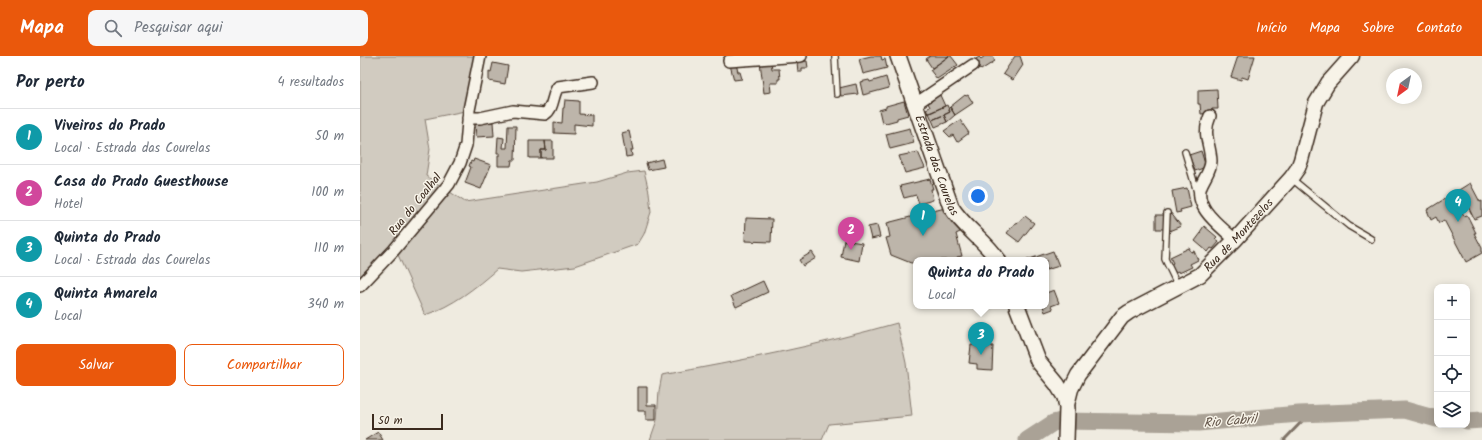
<!DOCTYPE html>
<html lang="pt">
<head>
<meta charset="utf-8">
<style>
	:root { --surface:#fff; --page:#f6f6f7; --text:#1f2937; --muted:#747a83; --line:#e0e1e3; --accent:#ea580c }
	body { margin:0; font-family:Kalam,sans-serif; background:var(--page); color:var(--text) }
	.controls { position:absolute; right:12px; bottom:12px; display:grid; overflow:hidden; border-radius:8px; box-shadow:0 2px 10px #0003 }
	.controls button { width:36px; height:36px; display:grid; place-items:center; padding:0; border:0; border-bottom:1px solid var(--line); background:var(--surface); color:var(--text); font:20px sans-serif }
	.compass { position:absolute; left:1026px; top:12px; width:36px; height:36px; border-radius:50%; background:var(--surface); box-shadow:0 2px 10px #0003; rotate:213deg }
	.scale { position:absolute; left:12px; bottom:10px; width:71px; box-sizing:border-box; padding-left:4px; border:2px solid #3b2a1e; border-top:0; font-size:11px; line-height:14px; white-space:nowrap; color:#3b2a1e; -webkit-text-stroke:3px #f7f3e8; paint-order:stroke }
	.you { position:absolute; left:618px; top:140px; width:14px; height:14px; margin:-10px; border:3px solid #fff; border-radius:50%; background:#1a73e8; box-shadow:0 0 0 6px #1a73e833 }
	.badge { display:grid; place-items:center; width:26px; height:26px; border-radius:50%; background:var(--accent); color:#fff; font-size:13px; font-weight:700 }
	.pin { position:absolute; translate:-50% -33px; filter:drop-shadow(0 1px 2px #0008) }
	.pin::after { content:''; position:absolute; top:21px; width:14px; height:12px; background:inherit; clip-path:polygon(0 0,100% 0,50% 100%) }
	.popup { position:absolute; left:553px; top:201px; width:136px; height:52px; box-sizing:border-box; display:grid; place-content:center; border-radius:8px; background:var(--surface); filter:drop-shadow(0 1px 3px #0005); font-size:13px; white-space:nowrap; color:var(--muted) }
	.popup b { font-size:15px; color:var(--text) }
	.popup::after { content:''; position:absolute; left:50%; top:100%; margin-left:-8px; border:8px solid transparent; border-top-color:var(--surface) }
	.list { margin:0; padding:0; list-style:none }
	h2 { display:flex; justify-content:space-between; align-items:center; height:52px; margin:0; padding:0 16px; font-size:17px }
	h2 small { font-size:13px; font-weight:400; color:var(--muted) }
	.list li { display:grid; grid-template-columns:26px 1fr auto; gap:12px; align-items:center; box-sizing:border-box; height:56px; padding:0 16px; border-top:1px solid var(--line) }
	.list b { display:block; font-size:15px; white-space:nowrap }
	.list p { margin:0; font-size:13px; white-space:nowrap; color:var(--muted) }
	.list em { font-size:13px; font-style:normal; color:var(--muted) }
	.actions { display:flex; gap:8px; padding:12px 16px }
	.actions a { flex:1; padding:9px 0; border:1px solid var(--accent); border-radius:8px; text-align:center; font-size:14px; color:var(--accent) }
	.actions .main { background:var(--accent); color:#fff }
	.icon { flex:none; width:22px; height:22px; fill:none; stroke:currentColor; stroke-width:2; stroke-linecap:round; stroke-linejoin:round }
	.map { position:relative; flex:none; width:1122px; height:384px; overflow:hidden }
	header { display:flex; align-items:center; gap:24px; box-sizing:border-box; height:56px; padding:0 20px; background:var(--accent); color:#fff }
	header strong { font-size:19px }
	nav { display:flex; gap:22px; margin-inline-start:auto; font-size:14px }
	.search { width:280px; height:36px; background:var(--page); display:flex; align-items:center; gap:10px; box-sizing:border-box; padding:0 14px; border-radius:8px; color:var(--muted); font-size:15px }
	main { display:flex }
	aside { flex:1; background:var(--surface) }
	.map>svg:first-child { display:block }
	.green { fill:#d1cbc0; stroke:#867a6f }
	.lines { fill:none; stroke-linecap:round; stroke-linejoin:round }
	.stream { stroke:#7e7266; stroke-width:3 }
	.river { stroke:#aaa296; stroke-width:17 }
	.building { fill:#bdb5aa; stroke:#3b2a1e }
	.service-casing { stroke:#3b2a1e; stroke-width:8 }
	.minor-casing { stroke:#3b2a1e; stroke-width:14 }
	.tertiary-casing { stroke:#3b2a1e; stroke-width:17 }
	.secondary-casing { stroke:#3b2a1e; stroke-width:18 }
	.service { stroke:#f7f3e8; stroke-width:5.5 }
	.minor { stroke:#f7f3e8; stroke-width:11 }
	.tertiary { stroke:#f7f3e8; stroke-width:14 }
	.secondary { stroke:#f7f3e8; stroke-width:15 }
	.labels { text-anchor:middle; stroke-width:3; stroke-linejoin:round; paint-order:stroke }
	.street-label { font-size:12px; fill:#3b2a1e; stroke:#f7f3e8 }
	.water-label { font-size:13px; font-style:italic; fill:#625448; stroke:#f7f3e8 }
</style>
</head>
<body>
<header>
<strong>Mapa</strong>
<div class="search"><svg class="icon" aria-label="search" viewBox="0 0 24 24"><circle cx="10" cy="10" r="6"/><path d="M15 15l6 6"/></svg>Pesquisar aqui</div>
<nav><a>Início</a><a>Mapa</a><a>Sobre</a><a>Contato</a></nav>
</header>
<main>
<aside>
<h2>Por perto<small>4 resultados</small></h2>
<ul class="list">
<li><span class="badge" style="background:#0f9aa8">1</span><div><b>Viveiros do Prado</b><p>Local · Estrada das Courelas</p></div><em>50 m</em></li>
<li><span class="badge" style="background:#d1479c">2</span><div><b>Casa do Prado Guesthouse</b><p>Hotel</p></div><em>100 m</em></li>
<li><span class="badge" style="background:#0f9aa8">3</span><div><b>Quinta do Prado</b><p>Local · Estrada das Courelas</p></div><em>110 m</em></li>
<li><span class="badge" style="background:#0f9aa8">4</span><div><b>Quinta Amarela</b><p>Local</p></div><em>340 m</em></li>
</ul>
<div class="actions"><a class="main">Salvar</a><a>Compartilhar</a></div>
</aside>
<div class="map">
<svg width="1122" height="384" viewBox="0 0 1122 384">
	<rect width="100%" height="100%" fill="#efebe0"/>
	<filter id="ink" filterUnits="userSpaceOnUse"><feTurbulence type="fractalNoise" baseFrequency=".025" numOctaves="2"/><feDisplacementMap in="SourceGraphic" scale="8" xChannelSelector="R" yChannelSelector="G"/><feConvolveMatrix kernelMatrix="1 2 1 2 8 2 1 2 1" color-interpolation-filters="sRGB"/></filter>
	<g filter="url(#ink)">
		<!-- green -->
		<path class="green" d="M0 0H116L105 55 65 63 70 93 66 120 105 146 237 126 267 117 284 115 289 136 291 156 284 178 278 188 215 210 161 216 137 213C115 232 93 250 65 259L34 190 0 226Z
			M537 267 546 307 552 360 469 368 462 384H290L297 364 299 335 302 319C380 305 460 289 537 267Z"/>
		<g class="lines">
			<!-- stream -->
			<path class="stream" d="M924 384 949 358"/>
			<!-- river -->
			<path class="river" d="M1107 365 1122 364
				M667 384 693 367 701 365 838 367 939 358 1045 354 1077 363"/>
		</g>
		<!-- building -->
		<path class="building" d="M511 0H521L522 4 525 3 527 12 503 18 499 3Z
			M570 0H589L572 12 566 3Z
			M589 0H591L598 9 577 23 570 14Z
			M625 0H632L635 5 621 14 613 5 619 1 621 3Z
			M655 0H660L663 9 653 24 643 18Z
			M878 0H895L888 23 882 21 881 24 871 21Z
			M411 5 412 13H419L420 23H418V27H410L411 36 404 37 400 6Z
			M447 5 448 12H442V16H438L437 6Z
			M133 7 148 10 145 28 129 25V15L131 16Z
			M376 8 378 16H380L382 23 374 24 370 9Z
			M526 21 529 32 503 39 500 26 509 24 510 26Z
			M496 28 498 38 481 40 479 32Z
			M857 33 858 53H852V57L841 58 840 48H838V34Z
			M579 37 585 50 568 58 566 53 570 51 568 47 572 45 570 41Z
			M605 39 606 40 608 39 613 47 595 59 590 51Z
			M205 44 219 45V58L232 59V70L214 68V78L194 77V66L202 67 203 52H204Z
			M544 45 548 59 537 62V64L526 67 525 66 522 67 519 54 526 52V50Z
			M587 49 590 56 572 64 569 57Z
			M590 51 595 59 587 66 584 59 590 56 588 53Z
			M584 59 587 66 575 71 572 64Z
			M600 64 609 77 597 86 593 79 590 81 584 75Z
			M133 66 134 80 116 81 115 68Z
			M148 70H156L155 104H152L151 110H138V99H140V97H137L138 81 144 82 143 92H147Z
			M550 72 554 87 530 93 526 78Z
			M269 75 273 94H271L272 100 266 101 262 77Z
			M169 85H185L186 94H181V102H169Z
			M185 85H193V102H181V94H186Z
			M841 95 846 111 835 115 829 99Z
			M558 96 565 112 545 117 539 100Z
			M114 103 131 109 121 133 105 127 111 111 109 110 111 105 113 106Z
			M302 103 304 111 288 114 286 107Z
			M570 123 573 133H571L573 144 559 148 556 139 544 142 540 130Z
			M1110 127 1120 146 1122 145V160L1114 163 1104 142 1097 146 1104 160 1107 159 1116 177H1114L1122 192V197L1106 206 1084 164 1079 167 1076 161 1071 164 1067 154Z
			M827 132 831 151 820 154 821 156 816 157 812 135Z
			M585 152 587 160 602 175 596 178 602 200 597 201 598 204H570L569 203 556 204V206L551 207 531 199 526 182 530 181 527 167Z
			M810 156 821 170 809 175Z
			M796 159H804V173H796Z
			M665 160 674 167 659 186 647 177 655 167 658 166Z
			M386 162 412 163 411 186 385 185Z
			M517 169 520 181 511 183 508 171Z
			M844 170 857 181 855 183 859 186 853 193 851 192 848 196 835 185 841 177 840 176Z
			M484 184 502 187 499 205 481 201Z
			M829 192 831 196 834 195 838 204 830 208 832 211 819 217 818 215 814 217 810 209 813 207 810 201Z
			M693 195 699 210 686 214V204H667Z
			M452 196 456 202 443 210 439 204Z
			M403 225 408 236 376 251 371 240Z
			M694 234 699 247 691 250 693 253 685 256 683 250H686V237Z
			M611 289 633 290 632 314 617 313V308L609 307Z
			M278 331H287V349H296V364H286V355H278Z
			M18 376 23 384H5Z"/>
		<g class="lines">
			<defs>
				<path id="service" d="M475 0 477 38
					M825 96 837 136
					M932 123 989 170 1011 183
					M807 157 805 203 818 230"/>
				<path id="minor" d="M369 5 441 0
					M554 49 613 9
					M850 60C842 79 850 86 851 105 851 114 844 122 841 130 833 152 862 171 875 184
					M108 62H120L153 55 185 58C194 52 192 39 198 31L233 26
					M0 230 34 194 89 128 100 107 106 89 109 54 120 0"/>
				<g id="tertiary">
					<path id="s1" d="M707 349 711 333 718 319 762 261 769 256 840 219 875 184 931 122 938 112 941 104 956 47 968 27 992 0"/>
				</g>
				<g id="secondary">
					<path id="s2" d="M538 0 591 151C603 171 625 184 638 204"/>
					<path d="M657 250 678 305 697 328 705 341 707 352 706 384"/>
				</g>
			</defs>
			<!-- service casing -->
			<use href="#service" class="service-casing"/>
			<!-- minor casing -->
			<use href="#minor" class="minor-casing"/>
			<!-- tertiary casing -->
			<use href="#tertiary" class="tertiary-casing"/>
			<!-- secondary casing -->
			<use href="#secondary" class="secondary-casing"/>
			<!-- service -->
			<use href="#service" class="service"/>
			<!-- minor -->
			<use href="#minor" class="minor"/>
			<!-- tertiary -->
			<use href="#tertiary" class="tertiary"/>
			<!-- secondary -->
			<use href="#secondary" class="secondary"/>
		</g>
	</g>
	<g class="labels">
		<!-- street labels -->
		<g class="street-label">
			<text dy="4" stroke="none"><textPath href="#s2" startOffset="116">Estrada das Courelas</textPath></text>
			<text transform="translate(55 148) rotate(-51)" y="4">Rua do Coalhal</text>
			<text dy="4" stroke="none"><textPath href="#s1" startOffset="249">Rua de Montezelos</textPath></text>
		</g>
		<!-- water labels -->
		<g class="water-label">
			<text transform="translate(870 364) rotate(-5)" y="5">Rio Cabril</text>
		</g>
	</g>
</svg>
<div class="controls">
<button>+</button>
<button>−</button>
<button><svg class="icon" aria-label="locate" viewBox="0 0 24 24"><circle cx="12" cy="12" r="6"/><path d="M12 2v4M12 18v4M2 12h4M18 12h4"/></svg></button>
<button><svg class="icon" aria-label="layers" viewBox="0 0 24 24"><path d="M12 4l9 5-9 5-9-5zM3 14l9 5 9-5"/></svg></button>
</div>
<svg class="compass" viewBox="-18 -18 36 36"><path d="M0-13l5 13h-10z" fill="#e53935"/><path d="M0 13l5-13h-10z" fill="#747a83"/></svg>
<div class="scale">50 m</div>
<div class="you"></div>
<div class="pin badge" style="left:563px;top:180px;background:#0f9aa8">1</div>
<div class="pin badge" style="left:491px;top:194px;background:#d1479c">2</div>
<div class="pin badge" style="left:621px;top:299px;background:#0f9aa8">3</div>
<div class="popup"><b>Quinta do Prado</b>Local</div>
<div class="pin badge" style="left:1098px;top:166px;background:#0f9aa8">4</div>
</div>
</main>
</body>
</html>
